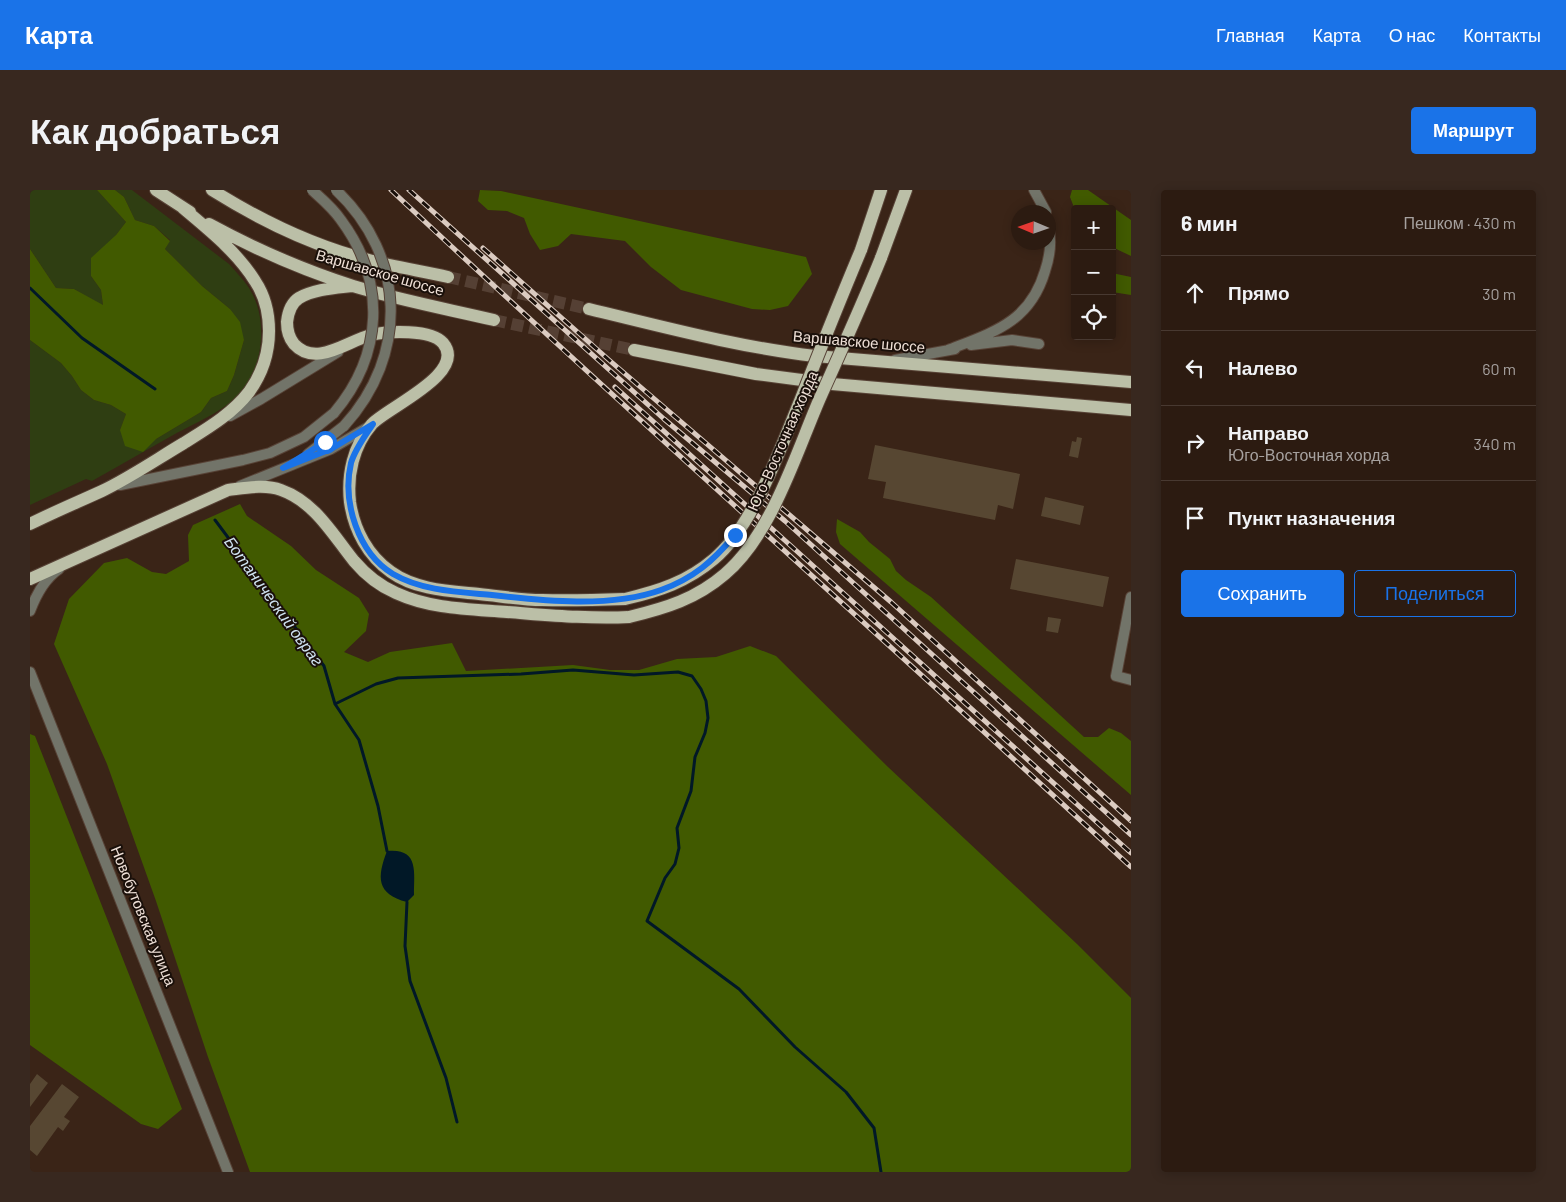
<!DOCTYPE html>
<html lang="ru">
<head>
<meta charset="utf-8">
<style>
	:root { --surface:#2c1b11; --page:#38281f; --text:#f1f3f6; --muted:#a6a19f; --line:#483931; --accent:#1a73e8 }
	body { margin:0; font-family:Barlow,sans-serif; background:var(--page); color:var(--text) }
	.controls { position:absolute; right:15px; top:15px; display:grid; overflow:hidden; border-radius:5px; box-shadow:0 2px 12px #0003 }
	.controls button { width:45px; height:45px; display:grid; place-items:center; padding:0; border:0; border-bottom:1px solid var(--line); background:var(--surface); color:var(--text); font:25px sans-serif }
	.compass { position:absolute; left:981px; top:15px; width:45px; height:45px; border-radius:50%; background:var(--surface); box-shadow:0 2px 12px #0003; rotate:272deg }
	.stop { position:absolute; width:15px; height:15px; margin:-11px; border:4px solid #1a73e8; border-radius:50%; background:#fff }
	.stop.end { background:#1a73e8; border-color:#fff; box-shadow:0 1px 5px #0008 }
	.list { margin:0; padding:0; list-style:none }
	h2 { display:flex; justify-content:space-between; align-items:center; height:65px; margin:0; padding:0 20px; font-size:21px }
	h2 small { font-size:16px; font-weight:400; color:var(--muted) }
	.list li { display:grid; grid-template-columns:32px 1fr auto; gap:15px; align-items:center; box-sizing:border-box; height:75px; padding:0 20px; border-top:1px solid var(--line) }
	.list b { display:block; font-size:19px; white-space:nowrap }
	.list p { margin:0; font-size:16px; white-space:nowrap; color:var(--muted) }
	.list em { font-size:16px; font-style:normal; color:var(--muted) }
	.actions { display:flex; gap:10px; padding:15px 20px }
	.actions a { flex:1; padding:11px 0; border:1px solid var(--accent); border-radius:5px; text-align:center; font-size:18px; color:var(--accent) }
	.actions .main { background:var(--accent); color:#fff }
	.icon { flex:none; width:28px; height:28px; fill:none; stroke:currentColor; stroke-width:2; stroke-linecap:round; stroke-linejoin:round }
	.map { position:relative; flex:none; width:1101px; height:982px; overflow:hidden; border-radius:5px }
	header { display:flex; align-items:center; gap:30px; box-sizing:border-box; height:70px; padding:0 25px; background:var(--accent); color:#fff }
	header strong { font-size:24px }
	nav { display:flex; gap:28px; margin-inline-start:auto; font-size:18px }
	.intro { display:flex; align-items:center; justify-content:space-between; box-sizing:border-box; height:120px; padding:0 30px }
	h1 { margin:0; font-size:35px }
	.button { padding:12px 22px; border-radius:5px; background:var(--accent); color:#fff; font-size:18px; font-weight:700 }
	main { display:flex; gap:30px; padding:0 30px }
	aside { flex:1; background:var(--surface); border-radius:5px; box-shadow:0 2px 12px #0003 }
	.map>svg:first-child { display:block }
	.green { fill:#2f3e12 }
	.forest { fill:#415a00 }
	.water { fill:#011827 }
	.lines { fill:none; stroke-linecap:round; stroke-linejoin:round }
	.stream { stroke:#011827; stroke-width:3 }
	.building { fill:#574732 }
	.primary-tunnel { stroke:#554034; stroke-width:12; stroke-dasharray:12 6; stroke-linecap:butt }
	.minor-casing { stroke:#574236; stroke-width:12 }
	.tertiary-casing { stroke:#574236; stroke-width:12 }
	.primary-casing { stroke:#574236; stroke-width:14 }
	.minor { stroke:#727469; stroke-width:10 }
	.tertiary { stroke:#727469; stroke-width:10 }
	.primary { stroke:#bbbfa7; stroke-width:12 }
	.rail-casing { stroke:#dbcbc1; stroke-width:5 }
	.rail { stroke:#1a100a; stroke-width:3; stroke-dasharray:9; stroke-linecap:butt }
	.tertiary-bridge-casing { stroke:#574236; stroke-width:12; stroke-linecap:butt }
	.primary-bridge-casing { stroke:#574236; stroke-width:14; stroke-linecap:butt }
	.tertiary-bridge { stroke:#727469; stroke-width:10 }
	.primary-bridge { stroke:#bbbfa7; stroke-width:12 }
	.route { stroke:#1a73e8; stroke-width:6 }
	.labels { text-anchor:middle; stroke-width:4; stroke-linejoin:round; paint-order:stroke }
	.street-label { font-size:15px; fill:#efe0d7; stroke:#1a100a }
	.water-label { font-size:16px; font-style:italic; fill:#d0e3f1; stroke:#1a100a }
</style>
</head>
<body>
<header>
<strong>Карта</strong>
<nav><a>Главная</a><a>Карта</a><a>О нас</a><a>Контакты</a></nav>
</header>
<div class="intro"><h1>Как добраться</h1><a class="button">Маршрут</a></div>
<main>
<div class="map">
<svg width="1101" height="982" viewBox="0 0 1101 982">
	<rect width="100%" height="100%" fill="#3a2417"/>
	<!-- green -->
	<path class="green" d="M0 0H67L96 32 86 45 61 86 71 100 73 116 44 99 26 98 0 59Z
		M85 0H102L199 74C206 82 213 89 219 98 237 126 234 167 217 195 202 218 167 232 145 244 117 260 90 275 62 291L56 289 0 315V150L31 173 42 186 51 200 64 210 81 215 96 224 90 240 126 249 171 222 181 208 197 201 204 185 214 150 200 119 172 96 135 59 140 50 124 36 105 30 94 7Z"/>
	<!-- forest -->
	<path class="forest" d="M67 0H85L94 7 105 30 124 36 140 51 135 59 172 96 200 119 210 132 214 150 204 185 197 201 181 208 171 222 126 249 113 262 95 256 90 240 96 224 81 215 64 210 51 200 42 186 31 173 0 150V59L26 98 44 99 73 115 71 100 61 86V68L86 45 96 32Z
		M450 0 471 1 776 67 782 84 758 116 740 120 722 119 651 100 621 77 595 51 541 44 528 56 510 60 500 44 494 28 477 21 458 20 448 11Z
		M1042 0H1058L1101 30V66L1082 57V19H1045V20L1040 7Z
		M1082 83 1101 87V105L1082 102Z
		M210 314 217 326 261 356 286 380 329 408 339 424 336 441 314 462 338 472 360 462 422 453 436 481 543 475 580 480H609L647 469 686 467 720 456 746 466 858 577 1047 754 1101 808V982H220L178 867 126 711 77 574 24 454 39 409 74 373 97 368 122 382 136 384 159 371 158 345 163 335Z
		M807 329 830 342 839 352 860 369 866 381 876 390 901 407 1054 547H1068L1079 538 1091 543 1101 551V605L810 354 806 342Z
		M0 544 5 546 152 919 128 939 111 934 0 855Z"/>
	<!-- water -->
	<path class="water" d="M357 661C389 658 384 681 384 705L377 712C346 704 347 687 357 661Z"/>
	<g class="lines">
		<!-- stream -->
		<path class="stream" d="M0 98 52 148 125 199
			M185 330 294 476 305 514 329 550 348 616 357 661
			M305 514 346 494 368 488 491 484 543 480 604 485 648 482 662 486 671 499 676 511 678 528 675 543 665 567 661 601 647 638 649 658 645 674 635 688 617 731 709 799 765 857 816 902 844 938 851 982
			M377 712 375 756 380 791 416 888 427 932"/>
	</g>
	<!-- building -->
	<path class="building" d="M1047 247 1052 248 1048 268 1039 266 1042 251 1046 252Z
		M845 255 990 284 983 319 968 315 965 330 853 308 856 292 838 289Z
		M1015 307 1054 316 1050 335 1011 326Z
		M986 369 1079 387 1073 417 980 399Z
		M1018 427 1031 429 1028 443 1016 441Z
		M7 884 18 893 0 917V894Z
		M32 894 49 907 34 927 40 931 33 941 28 937 7 966 0 960V936Z"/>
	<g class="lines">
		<!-- primary-tunnel -->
		<path class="primary-tunnel" d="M418 87 559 119
			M464 130 604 160"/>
		<defs>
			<path id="minor" d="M1004 0 1016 22
				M941 155 982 150 1009 154
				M918 160C964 142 1000 132 1015 81 1020 66 1022 50 1018 35
				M865 170 925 159
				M1101 407 1086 486 1101 490"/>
			<path id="tertiary" d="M200 226 231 209 308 162
				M278 264 314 236
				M90 295 213 270 240 263 274 247 304 223
				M210 296 301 259 340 236
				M0 421C6 405 14 389 29 379
				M0 482 198 982"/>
			<path id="primary" d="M126 0 160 22
				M182 0C230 30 283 56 339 70 365 77 392 81 418 87
				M179 34C225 59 273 80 323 96 369 110 417 119 464 130
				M831 60 851 0
				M851 68 876 0
				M323 96C306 98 284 99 269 108 261 113 258 123 257 132 257 140 259 148 264 154 286 178 317 151 341 145 358 141 401 139 413 153 438 183 358 217 342 234 323 256 317 285 320 312 324 340 338 366 361 382 386 400 420 401 449 404 470 406 491 410 512 410 540 411 568 410 595 409
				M559 119C634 137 708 157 785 166L1101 192
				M604 160 726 184 802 194 1101 220
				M0 334C24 322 48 312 72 301 101 287 127 269 154 253 178 238 202 224 219 202 232 184 239 163 239 141 239 123 235 106 225 91 207 62 179 40 153 18
				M0 389 198 300C215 298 235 294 251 300 285 312 303 345 324 371 335 384 350 396 366 403 401 419 439 419 477 422 518 425 558 429 599 427"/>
		</defs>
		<!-- minor casing -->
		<use href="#minor" class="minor-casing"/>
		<!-- tertiary casing -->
		<use href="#tertiary" class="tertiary-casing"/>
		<!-- primary casing -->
		<use href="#primary" class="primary-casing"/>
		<!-- minor -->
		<use href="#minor" class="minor"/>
		<!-- tertiary -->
		<use href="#tertiary" class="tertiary"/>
		<!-- primary -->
		<use href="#primary" class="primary"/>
		<defs>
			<path id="rail" d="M361 0C605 229 856 450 1101 677
				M379 0 634 229 755 331 1101 645
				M453 58 579 170 861 412 1101 631
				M585 197 1101 663"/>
		</defs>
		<!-- rail casing -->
		<use href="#rail" class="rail-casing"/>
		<!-- rail -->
		<use href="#rail" class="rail"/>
		<defs>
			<path id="tertiary-bridge" d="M282 0C292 9 303 18 311 30 357 92 353 165 304 223
				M306 0C376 66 379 165 314 236"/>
			<path id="primary-bridge" d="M595 409C629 401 657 392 684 369 724 335 750 259 770 211 790 160 810 110 831 60
				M599 427C636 418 666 409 695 384 742 344 766 263 790 208 811 161 832 115 851 68"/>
		</defs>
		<!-- tertiary-bridge casing -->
		<use href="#tertiary-bridge" class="tertiary-bridge-casing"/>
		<!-- primary-bridge casing -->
		<use href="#primary-bridge" class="primary-bridge-casing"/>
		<!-- tertiary-bridge -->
		<use href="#tertiary-bridge" class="tertiary-bridge"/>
		<!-- primary-bridge -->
		<use href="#primary-bridge" class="primary-bridge"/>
	</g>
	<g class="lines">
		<!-- route -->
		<path class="route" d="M295 252 253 278 301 259 343 234C335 246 325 259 321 273 312 312 328 363 363 384 392 401 429 402 462 405 513 411 581 418 631 400 664 388 683 371 705 345"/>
	</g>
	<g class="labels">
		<!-- street labels -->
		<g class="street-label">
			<text transform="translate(350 83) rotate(16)" y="5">Варшавское шоссе</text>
			<text transform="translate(829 152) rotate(5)" y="5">Варшавское шоссе</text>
			<text transform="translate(753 251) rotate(-66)" y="5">Юго-Восточная хорда</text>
			<text transform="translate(113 726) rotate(68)" y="5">Новобутовская улица</text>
		</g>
		<!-- water labels -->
		<g class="water-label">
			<text transform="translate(244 411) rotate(54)" y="6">Ботанический овраг</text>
		</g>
	</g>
</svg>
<div class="controls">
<button>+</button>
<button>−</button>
<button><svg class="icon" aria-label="locate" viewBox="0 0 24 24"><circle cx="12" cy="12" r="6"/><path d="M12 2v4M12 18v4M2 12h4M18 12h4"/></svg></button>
</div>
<svg class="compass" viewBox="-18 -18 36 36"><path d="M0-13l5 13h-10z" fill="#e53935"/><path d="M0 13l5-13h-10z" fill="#a6a19f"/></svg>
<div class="stop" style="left:295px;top:252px"></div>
<div class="stop end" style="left:705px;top:345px"></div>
</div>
<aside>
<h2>6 мин<small>Пешком · 430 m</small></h2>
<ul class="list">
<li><svg class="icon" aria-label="ahead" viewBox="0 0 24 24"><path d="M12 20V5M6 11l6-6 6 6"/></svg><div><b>Прямо</b></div><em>30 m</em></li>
<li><svg class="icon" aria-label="left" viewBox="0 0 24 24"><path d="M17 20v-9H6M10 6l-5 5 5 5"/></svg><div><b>Налево</b></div><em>60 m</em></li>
<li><svg class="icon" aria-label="right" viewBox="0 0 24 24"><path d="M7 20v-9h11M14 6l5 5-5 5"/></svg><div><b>Направо</b><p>Юго-Восточная хорда</p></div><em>340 m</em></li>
<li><svg class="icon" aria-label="arrive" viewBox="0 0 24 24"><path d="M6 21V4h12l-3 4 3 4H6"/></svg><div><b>Пункт назначения</b></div></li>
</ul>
<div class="actions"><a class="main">Сохранить</a><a>Поделиться</a></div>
</aside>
</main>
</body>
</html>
